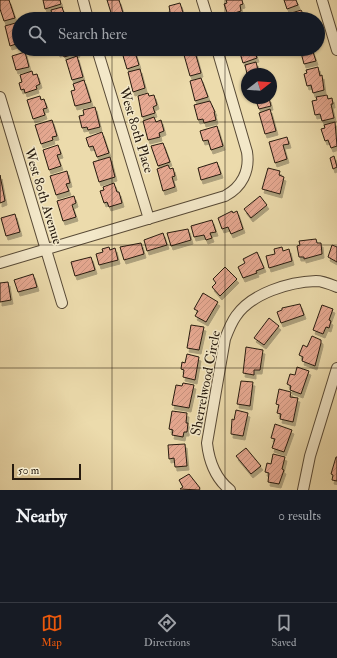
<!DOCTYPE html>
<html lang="en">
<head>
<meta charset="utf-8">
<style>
	:root { --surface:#171b24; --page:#242831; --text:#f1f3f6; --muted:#9ea1a6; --line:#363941; --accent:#ea580c }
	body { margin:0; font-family:"IM FELL Double Pica",serif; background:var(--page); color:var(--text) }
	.compass { position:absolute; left:241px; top:68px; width:36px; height:36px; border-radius:50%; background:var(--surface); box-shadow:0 1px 3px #0004; rotate:73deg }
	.scale { position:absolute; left:12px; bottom:10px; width:69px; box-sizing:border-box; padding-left:4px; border:2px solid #261a0e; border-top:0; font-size:11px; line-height:14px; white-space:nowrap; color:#261a0e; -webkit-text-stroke:3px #f3e8c9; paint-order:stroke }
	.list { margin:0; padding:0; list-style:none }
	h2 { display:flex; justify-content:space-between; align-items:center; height:52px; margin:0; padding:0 16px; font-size:17px }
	h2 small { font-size:13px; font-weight:400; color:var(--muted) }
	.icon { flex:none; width:22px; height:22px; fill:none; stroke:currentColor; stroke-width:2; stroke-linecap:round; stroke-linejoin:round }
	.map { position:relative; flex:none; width:337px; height:490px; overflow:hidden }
	.search { position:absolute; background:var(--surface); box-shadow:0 1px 3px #0004; left:12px; right:12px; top:12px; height:44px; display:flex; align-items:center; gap:10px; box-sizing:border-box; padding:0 14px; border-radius:22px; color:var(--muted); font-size:15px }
	.sheet { height:112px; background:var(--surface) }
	nav { display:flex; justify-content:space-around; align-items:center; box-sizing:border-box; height:56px; border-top:1px solid var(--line); background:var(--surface); font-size:11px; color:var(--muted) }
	nav a { display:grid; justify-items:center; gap:2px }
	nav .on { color:var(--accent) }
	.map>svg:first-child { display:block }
	.building { fill:url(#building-hatch); stroke:#261a0e; filter:url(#shadow) }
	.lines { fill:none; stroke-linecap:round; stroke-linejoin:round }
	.minor-casing { stroke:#584a36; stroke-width:12 }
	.minor { stroke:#f3e8c9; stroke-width:10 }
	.grid { fill:none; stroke:#261a0e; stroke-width:1; stroke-opacity:0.55 }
	.labels { text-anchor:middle; stroke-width:3; stroke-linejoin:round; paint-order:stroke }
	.street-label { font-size:14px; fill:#261a0e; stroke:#f3e8c9 }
</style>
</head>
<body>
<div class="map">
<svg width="337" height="490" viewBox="0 0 337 490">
	<defs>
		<pattern id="building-hatch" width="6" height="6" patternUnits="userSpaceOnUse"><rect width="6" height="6" fill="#e7a992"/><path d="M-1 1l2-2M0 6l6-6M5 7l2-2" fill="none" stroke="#c6917d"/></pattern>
		<filter id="shadow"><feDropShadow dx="2" dy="4" stdDeviation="0" flood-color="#0004"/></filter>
	</defs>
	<rect width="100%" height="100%" fill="#ecdbac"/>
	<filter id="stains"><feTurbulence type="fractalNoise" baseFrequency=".005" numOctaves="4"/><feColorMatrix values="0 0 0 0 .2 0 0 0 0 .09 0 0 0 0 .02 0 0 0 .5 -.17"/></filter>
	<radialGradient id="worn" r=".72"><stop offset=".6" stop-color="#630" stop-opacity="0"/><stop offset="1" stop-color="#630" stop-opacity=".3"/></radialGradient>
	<!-- building -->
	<path class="building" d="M0 0H9L15 18 4 21 0 9Z
		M43 0H60L61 4 45 9Z
		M107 0H119L124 16 113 19Z
		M226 0H242L243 4 240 5 241 11 228 15 224 4 227 3Z
		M284 0H296L298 5 287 9Z
		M180 3 185 19H168L166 13 170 12 169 6Z
		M62 7 66 19H53L51 10Z
		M301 10 306 19H286L285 15Z
		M19 22V43L10 46 5 26Z
		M57 49H76L78 53 64 57 63 52 58 53Z
		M121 49H134L139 65 127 69Z
		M241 49H254L257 58 243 63 240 53 242 52Z
		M300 49H312L316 61 304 64Z
		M25 52 29 67 16 70 12 56Z
		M195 52 201 73 190 76 184 55Z
		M77 56 83 77 72 80 66 60Z
		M256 62 259 74H247L245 65Z
		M318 67 320 76 322 75 324 90 313 93 311 85 307 86 304 74 307 73 306 70Z
		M140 69 145 88 133 92 128 72Z
		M32 71 33 75 37 74 40 84 36 86 37 89 25 93 24 89 21 90 19 83 22 82 20 75Z
		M201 78 208 97 195 101 190 81Z
		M84 80 91 102 75 106 71 91 75 90 73 84Z
		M148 93 149 96 154 95 157 105 153 107 155 113 142 117 138 96Z
		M327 95 328 99 332 98 333 104H331L334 118 322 121 320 114 315 115 312 101 317 100 316 97Z
		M40 96 41 100 44 99 47 108 43 109 45 115 33 119 27 100Z
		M255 98H269L271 106 259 109Z
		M210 101 215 112H214L216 120 204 123 203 119 198 120 194 105Z
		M95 107 100 127 88 130 87 127 82 128 79 116 84 115 83 110Z
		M270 109 276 131 265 134 259 113Z
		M154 117 156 122 161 120 164 131 159 133 160 137 148 140 143 121Z
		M52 120 57 136 52 137 53 140 41 144 35 125Z
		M335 122 337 146 331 148 328 140 325 141 321 129 325 128 324 125Z
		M217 126 223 146 211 150 208 140 203 141 200 131Z
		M102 132 109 153 97 157 93 146 89 147 86 138Z
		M287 137 289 144 283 145 287 159 275 163 269 142Z
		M163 143 170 162 158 166 151 146Z
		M58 145 61 154 57 155 61 166 49 170 43 150Z
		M334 156 337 167 333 169 330 158Z
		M110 157 115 177 99 182 93 162Z
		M217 162 221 174 201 180 198 168Z
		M168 165 170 169 173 168 175 176 172 177 175 187 163 191 157 169Z
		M268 168 280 171 279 175 284 177 280 194 262 189Z
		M67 171 70 183 66 184 69 191 56 195 50 176Z
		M0 175 5 201 0 203Z
		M114 183 117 192H119L122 203 109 207 107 202 104 203 100 191 104 190 103 187Z
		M74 196 76 203 72 205 76 217 63 221 57 201Z
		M260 196 267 205 251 218 244 209Z
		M232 211 233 213 237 211 243 229 231 234 228 227 222 229 218 218Z
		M15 214 20 232 6 236 1 218Z
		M212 220 216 232 210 233 212 238 206 240 204 235 194 237 191 226Z
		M188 229 191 240 171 246 167 233Z
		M163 233 167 245 147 251 144 240Z
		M316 239 317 243H321L322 254 304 259V257H299L297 246 300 245 299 241Z
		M141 243 144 254 124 260 120 247Z
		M332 245 337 247V262L328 257Z
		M109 247 110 250 115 248 118 260 99 265 96 254 103 252 102 249Z
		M282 247 283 251 289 249 292 261 269 268 266 256 275 254 274 249Z
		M257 252 264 268 256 271 257 273 243 278 238 267 245 263 243 259Z
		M91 257 95 270 75 276 71 262Z
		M225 267 237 279 220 296 212 287 216 283 213 279Z
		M33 274 37 287 18 292 14 280Z
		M8 282 11 300 0 302V283Z
		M203 293 218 302 206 322 195 316 198 311 194 309Z
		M300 304 304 315 281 323 277 312 282 310V308Z
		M322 305 333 309 329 320 331 321 329 328 326 327 323 334 313 330Z
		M269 318 279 326 264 345 254 338Z
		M191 325 204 327 199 350 187 348Z
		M312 336 321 340V343L315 366 302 361 303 357 299 355 303 345 307 347Z
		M246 347 263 350 260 370H254V375L243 373Z
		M187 354 199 357 195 380 183 377 184 370 181 369 182 362 185 363Z
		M297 367 309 371 301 394 290 390 291 386 287 384 290 374 295 375Z
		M241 381 253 382 250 406 237 404Z
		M183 383 194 385 189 408 172 405 176 385 182 386Z
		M279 389 291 392 290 397 298 398 293 422 280 419 281 414 277 413 279 405 276 404Z
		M236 410 248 413 243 436 231 434 232 419 234 420Z
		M172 411 187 413 186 423H188L187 432H184L183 437 172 435 173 430 169 429Z
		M275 424 292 430 284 452 272 448 275 439 271 438Z
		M185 444 187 466 175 467 174 458 169 459 168 445Z
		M246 448 261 466 251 474 236 456Z
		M273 454 285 457 282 469 284 470 279 484 268 482 269 473 265 472 267 463 271 464Z
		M336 457H337V481L332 480 333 475 331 474Z
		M189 474 200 488 199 490 180 489 183 487 179 480Z"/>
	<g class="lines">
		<defs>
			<path id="minor" d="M83 0 88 19
				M202 0 208 19
				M322 0 337 50
				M97 49 149 219
				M0 97 62 303
				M0 263 225 196C242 187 250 171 247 152L217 49
				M230 490C215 478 209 461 207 443L225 339C228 331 231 323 236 316 252 293 289 282 316 281 323 281 330 284 337 287
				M303 490 310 456 337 368"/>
		</defs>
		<!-- minor casing -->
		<use href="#minor" class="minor-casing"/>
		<!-- minor -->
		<use href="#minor" class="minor"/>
	</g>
	<!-- grid -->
	<path class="grid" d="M112 0V19M225 0V19M112 49V490M225 49V490M0 122H337M0 245H337M0 368H337"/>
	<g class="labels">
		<!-- street labels -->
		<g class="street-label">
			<text transform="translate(137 130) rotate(73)" y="5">West 80th Place</text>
			<text transform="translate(44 196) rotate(73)" y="5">West 80th Avenue</text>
			<text transform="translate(205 383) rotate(-79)" y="5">Sherrelwood Circle</text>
		</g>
	</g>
	<rect width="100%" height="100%" filter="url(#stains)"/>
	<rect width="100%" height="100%" fill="url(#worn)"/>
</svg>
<svg class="compass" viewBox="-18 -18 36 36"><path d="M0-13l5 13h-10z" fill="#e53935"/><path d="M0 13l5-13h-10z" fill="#9ea1a6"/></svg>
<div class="scale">50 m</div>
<div class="search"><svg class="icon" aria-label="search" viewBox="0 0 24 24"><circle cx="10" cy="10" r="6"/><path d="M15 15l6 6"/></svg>Search here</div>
</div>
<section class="sheet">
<h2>Nearby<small>0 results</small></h2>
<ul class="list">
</ul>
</section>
<nav>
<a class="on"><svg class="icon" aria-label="map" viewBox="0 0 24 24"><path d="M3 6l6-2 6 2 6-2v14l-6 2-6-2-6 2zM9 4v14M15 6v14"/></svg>Map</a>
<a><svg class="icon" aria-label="directions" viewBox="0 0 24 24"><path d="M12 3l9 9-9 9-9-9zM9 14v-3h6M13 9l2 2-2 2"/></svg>Directions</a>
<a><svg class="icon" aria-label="saved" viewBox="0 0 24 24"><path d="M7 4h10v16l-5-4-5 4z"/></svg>Saved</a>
</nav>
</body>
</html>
